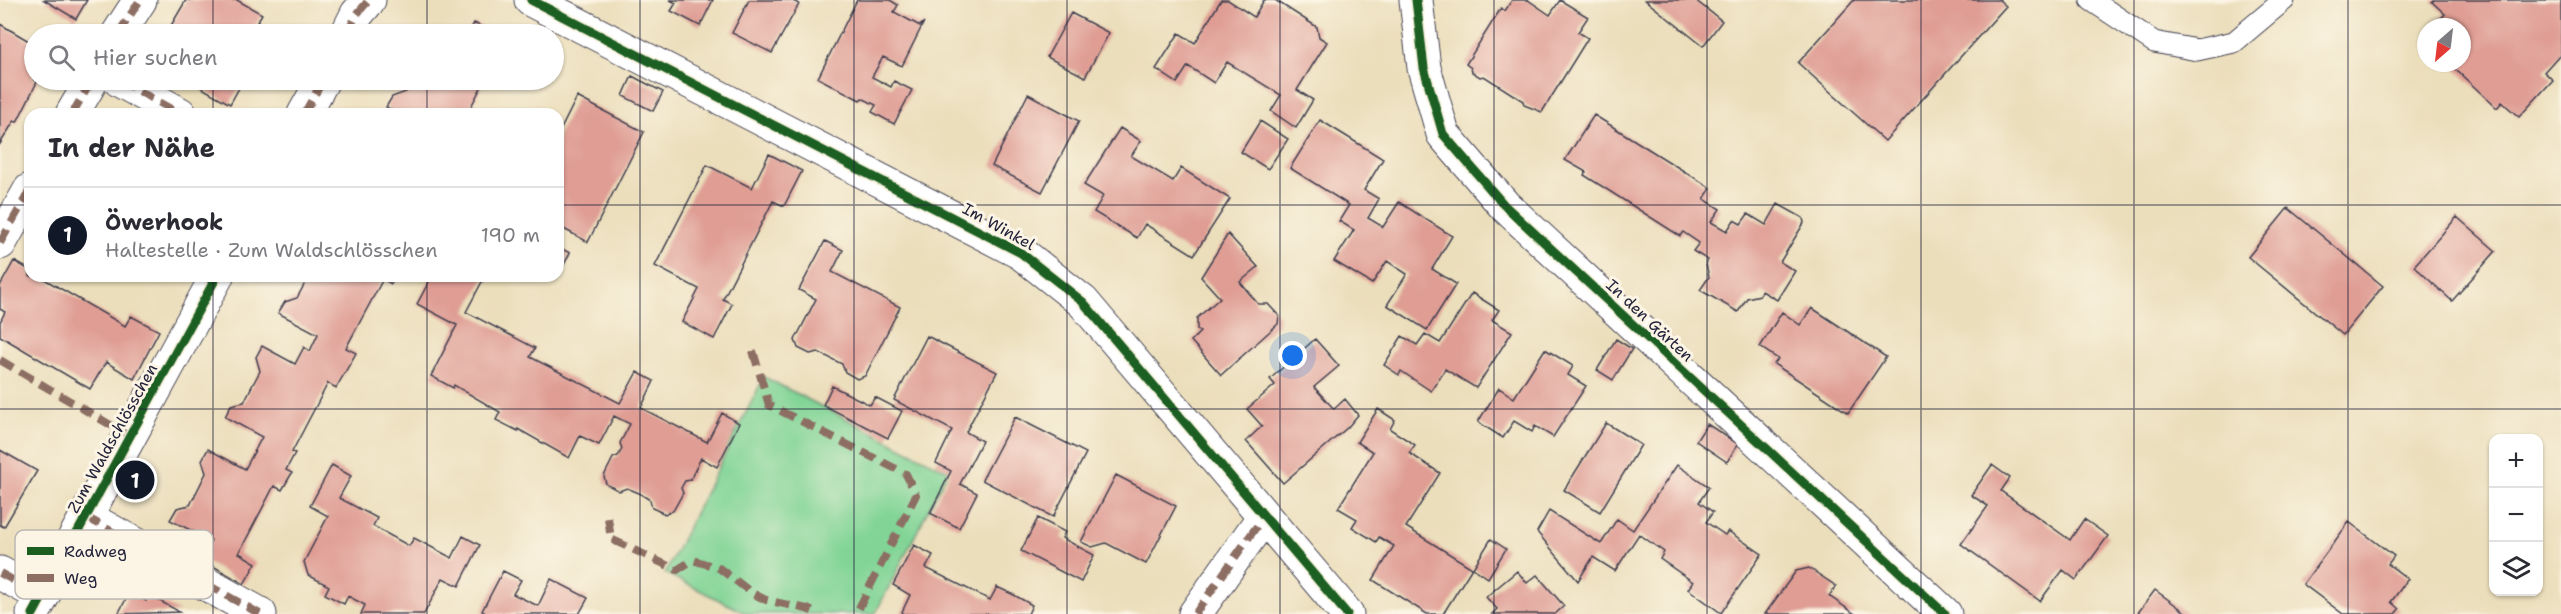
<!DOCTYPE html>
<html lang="de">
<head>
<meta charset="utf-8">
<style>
	:root { --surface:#fff; --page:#f2f2f3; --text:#2b2b33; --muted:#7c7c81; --line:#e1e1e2; --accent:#111827 }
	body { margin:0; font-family:"Shantell Sans",sans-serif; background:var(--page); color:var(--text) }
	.controls { position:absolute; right:18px; bottom:18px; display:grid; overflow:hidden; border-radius:12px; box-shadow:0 2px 4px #0004 }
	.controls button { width:54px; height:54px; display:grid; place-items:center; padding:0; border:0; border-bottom:2px solid var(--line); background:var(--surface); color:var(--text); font:30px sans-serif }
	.compass { position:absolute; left:2417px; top:18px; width:54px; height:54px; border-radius:50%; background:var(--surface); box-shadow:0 2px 4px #0004; rotate:208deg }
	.you { position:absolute; left:1293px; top:356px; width:21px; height:21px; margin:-15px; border:4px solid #fff; border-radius:50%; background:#1a73e8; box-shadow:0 0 0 9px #1a73e833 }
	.badge { display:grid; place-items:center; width:39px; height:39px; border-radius:50%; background:var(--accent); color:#fff; font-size:20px; font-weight:700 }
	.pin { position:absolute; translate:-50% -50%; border:3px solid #fff; box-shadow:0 2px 6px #0006 }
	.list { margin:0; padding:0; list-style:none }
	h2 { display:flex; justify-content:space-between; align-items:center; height:78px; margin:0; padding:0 24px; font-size:26px }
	h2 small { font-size:20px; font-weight:400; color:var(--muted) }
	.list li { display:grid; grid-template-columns:39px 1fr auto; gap:18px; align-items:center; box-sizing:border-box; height:96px; padding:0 24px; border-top:2px solid var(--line) }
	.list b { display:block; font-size:22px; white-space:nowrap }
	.list p { margin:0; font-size:20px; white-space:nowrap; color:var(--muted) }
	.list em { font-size:20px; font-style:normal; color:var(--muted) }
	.icon { flex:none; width:33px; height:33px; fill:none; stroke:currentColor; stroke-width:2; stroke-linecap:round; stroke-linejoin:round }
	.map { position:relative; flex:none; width:2561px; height:614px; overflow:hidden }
	.search { position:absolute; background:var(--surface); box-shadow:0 2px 4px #0004; left:24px; top:24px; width:540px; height:66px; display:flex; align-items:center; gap:15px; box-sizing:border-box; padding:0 21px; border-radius:33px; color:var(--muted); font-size:22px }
	.panel { position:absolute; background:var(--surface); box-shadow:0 2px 4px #0004; left:24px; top:108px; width:540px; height:174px; border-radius:18px }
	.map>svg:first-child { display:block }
	.green { fill:#81d496; stroke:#527b68; stroke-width:1.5 }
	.building { fill:#df9d94 }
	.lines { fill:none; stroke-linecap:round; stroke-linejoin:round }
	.lane-casing { stroke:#403e4e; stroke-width:23 }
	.street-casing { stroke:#403e4e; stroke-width:35 }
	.lane { stroke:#fff; stroke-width:21 }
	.street { stroke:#fff; stroke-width:33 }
	.quiet { stroke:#8d6e63; stroke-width:8; stroke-dasharray:15 8; stroke-linecap:butt }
	.cycleway-casing { stroke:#fcf5e5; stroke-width:13 }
	.cycleway { stroke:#1b5e20; stroke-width:9 }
	.grid { fill:none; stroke:#22223b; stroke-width:1.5; stroke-opacity:0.55 }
	.labels { text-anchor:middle; stroke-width:6; stroke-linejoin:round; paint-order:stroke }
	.street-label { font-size:16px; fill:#22223b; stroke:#fcf5e5 }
	.key { fill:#fcf5e5; stroke:#bbb6b2; stroke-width:1.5 }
	.key-label { font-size:16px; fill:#22223b }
</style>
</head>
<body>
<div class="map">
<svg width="2561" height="614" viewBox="0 0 2561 614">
	<rect width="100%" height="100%" fill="#fcf5e5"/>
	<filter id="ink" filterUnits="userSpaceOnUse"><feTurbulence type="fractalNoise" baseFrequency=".0167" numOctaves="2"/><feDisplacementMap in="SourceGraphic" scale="12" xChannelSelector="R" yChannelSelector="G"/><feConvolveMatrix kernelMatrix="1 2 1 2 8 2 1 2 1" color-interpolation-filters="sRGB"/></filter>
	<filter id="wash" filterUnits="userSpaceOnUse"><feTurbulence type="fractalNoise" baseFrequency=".008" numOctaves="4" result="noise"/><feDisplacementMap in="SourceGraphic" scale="24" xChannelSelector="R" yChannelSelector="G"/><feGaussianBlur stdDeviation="1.35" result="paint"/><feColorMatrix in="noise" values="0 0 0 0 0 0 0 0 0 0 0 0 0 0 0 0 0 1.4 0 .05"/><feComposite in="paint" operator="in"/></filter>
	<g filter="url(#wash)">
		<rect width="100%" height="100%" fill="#ebdebb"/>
		<!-- green -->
		<path class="green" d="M764 377 948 471 875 614H747L665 573Z"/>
		<g id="blocks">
			<!-- building -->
			<path class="building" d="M44 0H87L76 19Z
				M186 0H237L262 14 250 34H166Z
				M670 0H713L700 26 671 11 676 3Z
				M749 0H791L799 4 772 53 732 33Z
				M857 0H890L898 5 894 12 920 26 924 22 902 66 883 57 872 77 891 87 894 81 912 90 894 124 872 112 876 105 862 98 860 100 818 78Z
				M1221 0H1228L1254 17 1264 0H1275L1317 27 1319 37 1327 42 1297 90 1313 100 1296 128 1271 111 1281 95 1227 62 1214 83 1188 66 1177 83 1156 69 1179 33 1195 43Z
				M1512 0H1528L1550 15 1560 0 1588 17 1578 32 1588 38 1542 112 1524 105 1523 101 1484 76 1480 77 1472 72 1471 68 1466 64 1501 8 1505 11Z
				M1645 0H1695L1722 21 1703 46Z
				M1854 0H1999L2006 6 1885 141 1798 63Z
				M2434 0H2561V53L2544 72 2553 80 2519 117 2502 102 2497 108 2455 69 2462 63V27H2433L2445 14 2432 2Z
				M1071 13 1109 33 1085 77 1047 57Z
				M474 23 496 34H468Z
				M0 24 34 44 33 70 34 80H38L17 122 14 121 0 144Z
				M632 76 663 92 653 111 623 96Z
				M188 80H225L239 88 230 104Z
				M412 80H485L467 114H399L386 107 392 97 406 92Z
				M1028 94 1079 121 1042 192 992 166Z
				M577 97 644 132 588 242 558 226V135Z
				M1594 115 1711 188 1704 199 1720 209 1711 222 1727 231 1734 220 1741 224 1748 214 1766 225 1778 204 1803 218 1804 223 1780 262 1795 271 1777 300 1762 291 1760 295 1747 298 1738 312 1700 290 1709 277 1706 264 1708 260 1693 251 1699 243 1683 232 1680 236 1584 175 1586 172 1565 160Z
				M1320 120 1383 159 1364 190 1379 199 1368 218 1383 227 1399 202 1452 236 1432 269 1456 284 1427 330 1387 305 1407 274 1387 261 1372 284 1334 261 1354 230 1339 221 1349 205 1290 168Z
				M1260 121 1288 139 1268 169 1241 152Z
				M1120 128 1141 141 1131 156 1173 181 1181 168 1230 199 1194 255 1145 224 1137 238 1094 212 1103 196 1084 185Z
				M769 154 802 171 784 206 773 201 723 299 732 304 714 339 682 322 699 289 655 266 707 165 752 188Z
				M2288 208 2383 286 2343 335 2248 257Z
				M2457 217 2496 251 2452 301 2414 266Z
				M1228 234 1258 267 1240 282 1258 304H1268L1279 316 1278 324 1221 375 1191 341 1200 332 1197 329V318L1220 298 1201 277Z
				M825 241 843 250 832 272 900 307 865 376 857 379 845 372 842 364 818 352 810 354 798 348 795 340 816 299 799 290Z
				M558 247 570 253 560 272 558 271Z
				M14 261 30 270V276H39L125 326 131 316 159 331 134 379 106 362 90 389 0 336V322L5 312 0 309V286Z
				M309 276H396L391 284 383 279 346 348 356 353 336 388 328 383 292 452 295 453 286 470 292 473 282 490 274 486 239 553 256 563 244 584 201 559 211 540 170 520 177 508 190 505 206 473 202 460 208 449 245 469 262 437 225 417 231 405 244 402 252 386 260 371 256 357 262 346 295 364 304 347 310 351 318 334 278 313 285 302 297 298Z
				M432 276H485L466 312 535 348 530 357 620 403 637 372 654 381 641 408 707 442 722 413 739 423 717 467 701 458 690 480 685 481 681 488 683 493 673 511 665 514 652 508 650 500 639 493 627 488 619 491 606 484 604 476 613 458 618 456 622 449 620 443 630 424 614 416 599 445 580 436 569 458 518 429V431L496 420 500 412 454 385 453 388 431 376 457 325 417 304Z
				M1472 293 1499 310 1492 320 1512 332 1476 388 1445 369 1431 391 1401 371 1399 375 1384 365 1402 336 1417 345 1425 334 1440 343Z
				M1812 308 1886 357 1848 413 1774 364 1778 359 1760 347 1782 312 1800 325Z
				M927 336 997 372 966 432 982 441 960 484 977 493 959 528 930 513 951 471 936 463 952 430 894 400Z
				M1315 339 1339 366 1314 387 1334 409 1345 399 1358 415 1348 427 1283 483 1246 441 1262 426 1247 409 1275 385 1270 379Z
				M1616 339 1632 349 1613 380 1597 370Z
				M1545 349 1573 366 1568 375 1586 386 1553 437 1535 426 1532 432 1514 421 1503 438 1478 422 1499 388 1514 398Z
				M832 386 870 405 875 397 902 411 888 438 823 405Z
				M1378 409 1395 420 1390 429 1415 445 1409 453 1440 473 1406 527 1472 568 1443 614H1427L1373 580 1394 546 1379 537 1376 542 1352 527 1357 519 1338 508 1373 452 1357 442Z
				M1015 417 1086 453 1053 517 982 480Z
				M1606 423 1641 445 1600 512 1564 490Z
				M1707 424 1738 444 1727 462 1696 441Z
				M0 450 37 471 4 527 0 525Z
				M332 465 351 476 339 498 377 518 373 526 409 546 414 538 452 558 463 536 480 545 459 586 443 578 424 614H361L365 605 348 596 344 604 325 594 329 586 308 575 304 562 328 516 310 506Z
				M1677 465 1709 487 1699 502 1713 512 1706 522 1725 535 1728 531 1762 554 1721 613 1688 589 1693 582 1660 559 1664 552 1639 534 1615 571 1593 557 1578 581 1537 532 1549 511 1601 544 1617 519 1633 530Z
				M1992 465 2010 478 2001 491 2070 540 2084 519 2108 536 2076 580 2063 570 2040 601 1961 544 1988 506 1971 495Z
				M1116 475 1176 506 1146 564 1106 543 1092 547 1081 542Z
				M1038 518 1065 532 1062 538 1094 555 1081 582 1021 551Z
				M2349 522 2394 556 2388 564 2408 579 2391 602 2399 609 2395 614H2343L2303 584Z
				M1491 539 1506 549 1488 578 1473 568Z
				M914 545 933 555 926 568 990 600 997 587 1014 595 1032 605 1028 614H901L910 595 893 585Z
				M1809 568 1836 586 1829 596 1855 614H1765L1796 571Z
				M503 571 521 580 513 594 538 606 551 579 588 598 579 614H487L482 611Z
				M1517 571 1527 583 1537 575 1564 606 1555 614H1492L1497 609 1486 597Z
				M2155 590 2188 614H2137Z
				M130 592 146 601 149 595 180 612 118 614Z"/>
		</g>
	</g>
	<g filter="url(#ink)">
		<use href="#blocks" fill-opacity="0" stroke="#403e4e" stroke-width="1.5"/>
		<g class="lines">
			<defs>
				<path id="lane" d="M2091 0 2154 42 2197 50 2234 42 2284 0"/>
				<path id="street" d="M531 0 1021 253 1083 302 1347 614
					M1416 0 1424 68 1443 134 1504 205 1945 614
					M118 34 140 0
					M347 34 357 14 369 0
					M119 80 180 114
					M72 114 92 80
					M304 114 323 80
					M0 243 30 190
					M86 517 260 614
					M0 573 42 596
					M33 614 217 276
					M1195 614 1264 516"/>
			</defs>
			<!-- lane casing -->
			<use href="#lane" class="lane-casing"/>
			<!-- street casing -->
			<use href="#street" class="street-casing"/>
			<!-- lane -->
			<use href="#lane" class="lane"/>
			<!-- street -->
			<use href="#street" class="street"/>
			<!-- quiet -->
			<path class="quiet" d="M118 34 140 0
				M347 34 357 14 369 0
				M119 80 180 114
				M72 114 92 80
				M304 114 323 80
				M0 243 30 190
				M753 351 769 405 906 474 916 495 856 614
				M0 360 131 437
				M86 517 260 614
				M608 518 611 539 677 570 693 560 719 568 752 593 766 600 807 609 818 614
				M0 573 42 596
				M1195 614 1264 516"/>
			<defs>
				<path id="cycleway" d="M531 0 1021 253 1083 302 1347 614
					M1416 0 1424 68 1443 134 1504 205 1945 614
					M33 614 217 276"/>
			</defs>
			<!-- cycleway casing -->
			<use href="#cycleway" class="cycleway-casing"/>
			<!-- cycleway -->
			<use href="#cycleway" class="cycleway"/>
		</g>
	</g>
	<!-- grid -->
	<path class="grid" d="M213 0V34M427 0V34M640 0V614M854 0V614M1067 0V614M1280 0V614M1494 0V614M1707 0V614M1921 0V614M2134 0V614M2348 0V614M213 80V114M427 80V114M0 205H30M558 205H2561M213 276V614M427 276V614M0 409H2561"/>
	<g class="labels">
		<!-- street labels -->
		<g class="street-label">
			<text transform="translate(999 226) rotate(29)" y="6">Im Winkel</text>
			<text transform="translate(1650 320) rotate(43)" y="6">In den Gärten</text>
			<text transform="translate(112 438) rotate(-61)" y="6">Zum Waldschlösschen</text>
		</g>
	</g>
	<!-- legend -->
	<rect x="15" y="530" width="198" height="69" rx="9" class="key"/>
	<rect x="27" y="547" width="27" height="8" fill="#1b5e20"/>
	<rect x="27" y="574" width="27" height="8" fill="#8d6e63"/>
	<g class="key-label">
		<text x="64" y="557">Radweg</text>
		<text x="64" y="584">Weg</text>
	</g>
</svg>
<div class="controls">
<button>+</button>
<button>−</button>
<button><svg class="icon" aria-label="layers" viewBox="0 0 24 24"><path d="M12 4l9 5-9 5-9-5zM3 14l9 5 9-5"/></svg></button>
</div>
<svg class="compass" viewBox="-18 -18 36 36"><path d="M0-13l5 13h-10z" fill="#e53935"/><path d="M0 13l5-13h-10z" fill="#7c7c81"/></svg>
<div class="you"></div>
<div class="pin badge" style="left:135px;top:480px">1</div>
<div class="search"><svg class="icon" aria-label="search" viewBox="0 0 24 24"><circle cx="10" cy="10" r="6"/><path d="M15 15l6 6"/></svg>Hier suchen</div>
<section class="panel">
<h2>In der Nähe<small></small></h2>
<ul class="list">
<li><span class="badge">1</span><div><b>Öwerhook</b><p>Haltestelle · Zum Waldschlösschen</p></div><em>190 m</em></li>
</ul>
</section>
</div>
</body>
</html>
